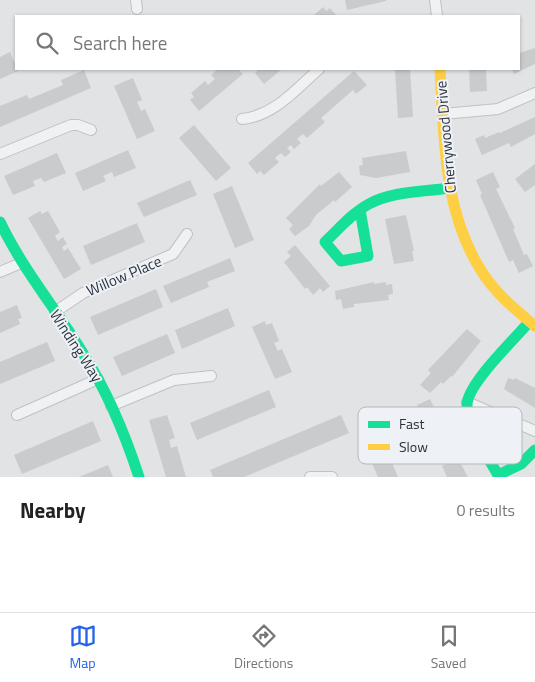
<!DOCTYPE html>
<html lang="en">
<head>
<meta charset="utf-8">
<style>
	:root { --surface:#fff; --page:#f6f6f6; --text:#222; --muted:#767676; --line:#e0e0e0; --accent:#2563eb }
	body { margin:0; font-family:"Titillium Web",sans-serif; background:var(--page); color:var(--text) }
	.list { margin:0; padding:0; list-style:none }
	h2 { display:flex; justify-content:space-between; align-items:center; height:65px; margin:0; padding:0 20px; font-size:21px }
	h2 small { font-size:16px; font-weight:400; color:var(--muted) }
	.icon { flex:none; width:28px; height:28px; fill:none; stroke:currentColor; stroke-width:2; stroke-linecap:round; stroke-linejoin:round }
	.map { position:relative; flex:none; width:535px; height:477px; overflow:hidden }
	.search { position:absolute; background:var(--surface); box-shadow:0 1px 4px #0004; left:15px; right:15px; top:15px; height:55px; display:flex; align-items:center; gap:12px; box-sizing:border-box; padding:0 18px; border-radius:0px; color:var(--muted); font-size:19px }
	.sheet { height:135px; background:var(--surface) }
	nav { display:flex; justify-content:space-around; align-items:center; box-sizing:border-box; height:70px; border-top:1px solid var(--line); background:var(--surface); font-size:14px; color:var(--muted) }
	nav a { display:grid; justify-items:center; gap:2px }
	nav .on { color:var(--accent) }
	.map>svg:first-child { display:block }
	.building { fill:#c9cbcd }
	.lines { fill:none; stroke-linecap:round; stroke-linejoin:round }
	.street-casing { stroke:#bfc1c3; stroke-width:12 }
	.street { stroke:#f0f1f2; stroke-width:10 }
	.fast { stroke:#16e098; stroke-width:11 }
	.slow { stroke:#ffcf43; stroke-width:11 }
	.labels { text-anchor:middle; stroke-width:4; stroke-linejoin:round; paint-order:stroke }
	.street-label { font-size:15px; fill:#29323d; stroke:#eef1f5 }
	.key { fill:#eef1f5; stroke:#b3b8be; stroke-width:1 }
	.key-label { font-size:14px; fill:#29323d }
</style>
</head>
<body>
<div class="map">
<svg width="535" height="477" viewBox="0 0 535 477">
	<rect width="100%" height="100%" fill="#e1e3e5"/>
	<!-- building -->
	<path class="building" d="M345 0H386V1L347 10Z
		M323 7 326 11 330 8 337 16H313Z
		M535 48V64L514 74 512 69H519V53Z
		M10 52 18 71 0 79V57Z
		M218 69H238L243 74 199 111 190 100 194 97 191 93 205 81 208 85 215 79 211 75Z
		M257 69H282L264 84 255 73 258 70Z
		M395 69H410L413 117 398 118Z
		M469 69H486L487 91 470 92Z
		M84 70 91 88 0 127V106L27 95 29 99 63 85 61 80Z
		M354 71 367 85 356 94 353 90 321 118 325 122 307 138 303 134 297 139 301 143 294 149 291 145 287 148 291 152 285 157 281 153 275 158 279 162 264 175 260 171 257 174 248 163Z
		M133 78 142 100 137 102 141 111 145 109 155 131 137 139 114 86Z
		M535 117V134L511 147 509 143 482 155 475 139 484 135 485 138 499 132 500 133Z
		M194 125 231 168 216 181 179 138Z
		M128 150 136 168 114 177 112 172 103 176 106 181 83 191 75 173Z
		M406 151 410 172 376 178 360 175 359 166 363 165 362 158Z
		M57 153 66 173 44 182 41 178 33 181 35 186 13 195 4 176Z
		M535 164V185L525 192 515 179Z
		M339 172 352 187 335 202 334 200 316 215 309 226 295 236 289 229 293 225 286 218 320 184 321 186Z
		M493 172 500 187 496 189 515 228 513 229 524 255 527 254 533 266 519 273 513 260 509 262 480 195 482 194 476 180Z
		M190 180 197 195 144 217 137 203Z
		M232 186 254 240 235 248 213 194Z
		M40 211 42 214 48 211 60 232 55 236 58 241 63 237 67 244 62 247 64 251 68 248 81 269 64 279 28 218Z
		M406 215 414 251H412L414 261 394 264 385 219Z
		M137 223 145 242 91 265 83 246Z
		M295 245 330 286 323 292 320 288 313 295 307 287 305 289 284 262 291 256 287 252Z
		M230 258 235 271 207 282 209 287 171 303 163 286Z
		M374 282V284L386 282V285L392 284 393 294 388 295 389 300 354 304V307L343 309 341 299 336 300 335 291Z
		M156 289 163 307 98 335 90 317Z
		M17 305 22 318 18 319 20 324 0 333V312Z
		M228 308 235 326 182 349 175 330Z
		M265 321 266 325 272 323 279 341 274 343 278 351 282 349 292 372 275 379 252 327Z
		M467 329 481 341 452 377 451 376 443 384 441 382 430 393 420 385 431 373 428 370Z
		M167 334 175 353 122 376 113 357Z
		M47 342 55 361 0 384V362Z
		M508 378 514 380 515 378 535 388V408L504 389Z
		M269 390 276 407 197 440 190 423Z
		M430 399 456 453 444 459 442 454 436 457 415 413 420 411 417 405Z
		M167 415 175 438 169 440 171 448 177 446 186 477H166L155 440 149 420Z
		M341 415 349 433 244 477H213L210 470Z
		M93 421 101 441 22 474 14 455Z
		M378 429 398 477H378L363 443 360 436Z
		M456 454 461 464 468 477H447L442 466 447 464 444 459Z
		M108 465 113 477H79Z"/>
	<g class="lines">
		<defs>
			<path id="street" d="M136 0 137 9
				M435 0 437 16
				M443 114 498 109 535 93
				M242 119C274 116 296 89 319 69
				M0 154 71 125H78L91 130
				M0 272 21 263
				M55 312 83 293 173 254 187 234
				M467 402 535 431
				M111 406 174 380 211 376
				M17 415 98 379
				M310 477H332"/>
		</defs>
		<!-- street casing -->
		<use href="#street" class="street-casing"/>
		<!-- street -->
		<use href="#street" class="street"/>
		<!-- fast -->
		<path class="fast" d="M360 210 368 256 341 261 325 242C339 229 352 213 369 204 392 191 424 192 449 188
			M0 222C23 270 57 310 84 355 108 393 125 434 139 477
			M529 322C515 339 467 384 467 405 467 429 487 455 498 475L521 464 535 450"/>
		<!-- slow -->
		<path class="slow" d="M440 69C444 137 443 212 482 272 496 294 516 310 535 326"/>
	</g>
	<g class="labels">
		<!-- street labels -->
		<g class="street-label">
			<text transform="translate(446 137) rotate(-95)" y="5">Cherrywood Drive</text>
			<text transform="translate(124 276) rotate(-23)" y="5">Willow Place</text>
			<text transform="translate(76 346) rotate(57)" y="5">Winding Way</text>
		</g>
	</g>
	<!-- legend -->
	<rect x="358" y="407" width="164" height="57" rx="8" class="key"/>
	<rect x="368" y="421" width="22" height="7" fill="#16e098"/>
	<rect x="368" y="444" width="22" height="6" fill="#ffcf43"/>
	<g class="key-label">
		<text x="399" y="429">Fast</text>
		<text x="399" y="452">Slow</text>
	</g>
</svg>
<div class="search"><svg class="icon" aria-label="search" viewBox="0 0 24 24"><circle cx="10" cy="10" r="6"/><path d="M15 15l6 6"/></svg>Search here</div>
</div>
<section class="sheet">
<h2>Nearby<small>0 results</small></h2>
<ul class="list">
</ul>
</section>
<nav>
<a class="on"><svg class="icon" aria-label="map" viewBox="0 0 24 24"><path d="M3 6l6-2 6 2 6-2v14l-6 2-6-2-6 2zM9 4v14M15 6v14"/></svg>Map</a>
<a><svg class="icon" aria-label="directions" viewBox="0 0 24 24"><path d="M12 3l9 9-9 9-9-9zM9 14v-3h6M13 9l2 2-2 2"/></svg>Directions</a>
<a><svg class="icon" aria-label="saved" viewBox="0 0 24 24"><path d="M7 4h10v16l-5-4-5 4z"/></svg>Saved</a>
</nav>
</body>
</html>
